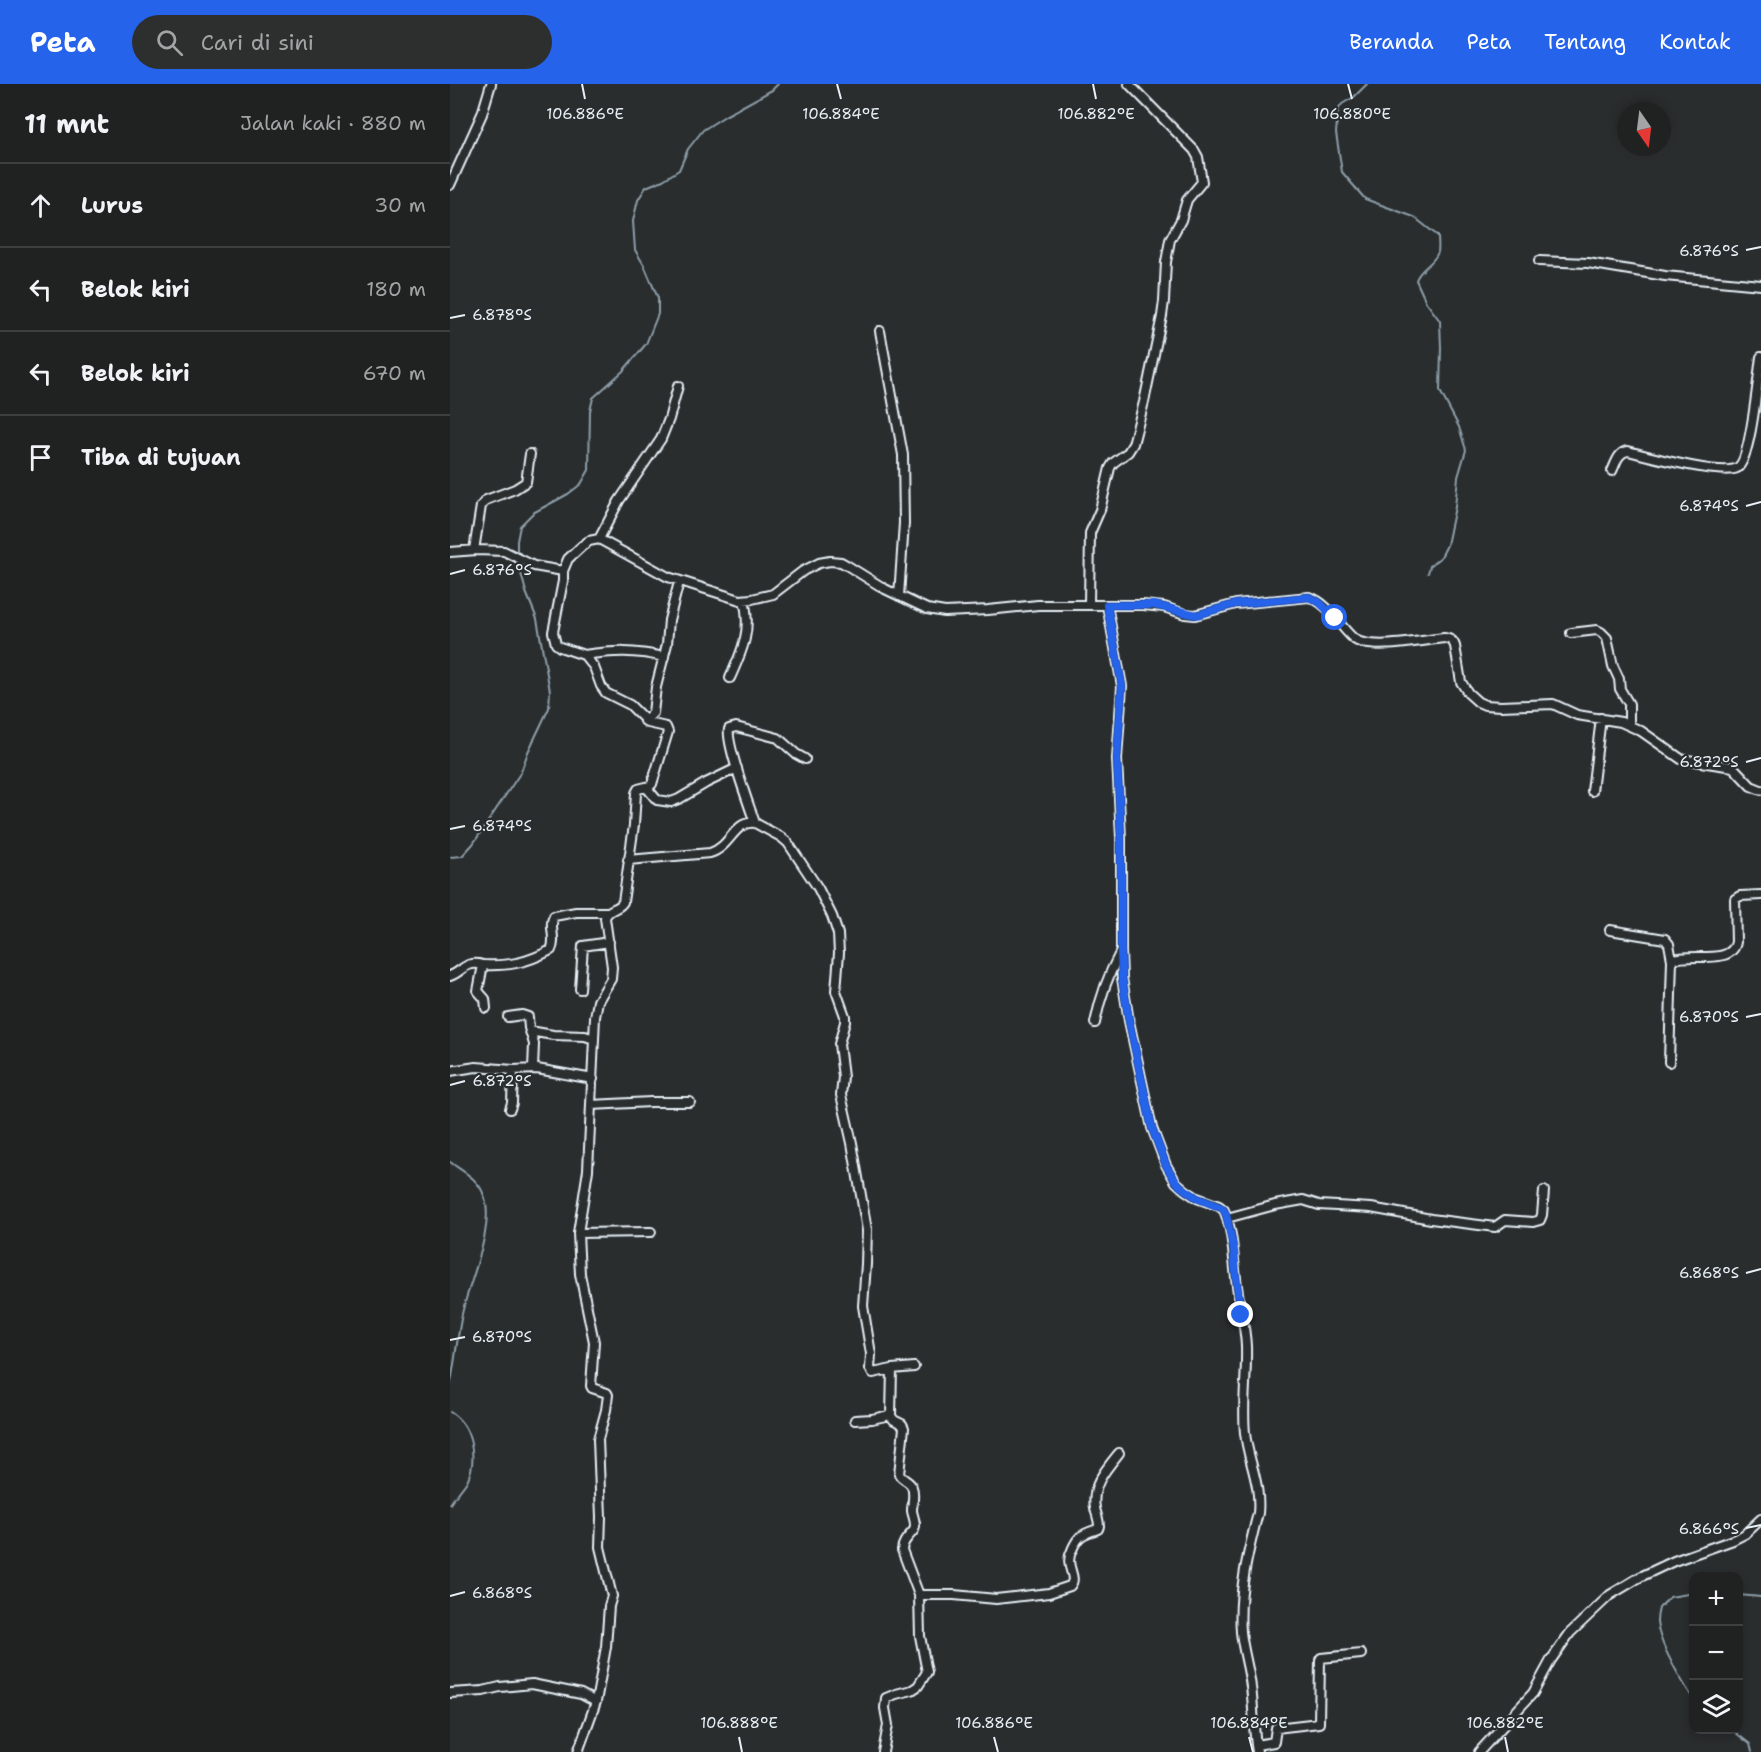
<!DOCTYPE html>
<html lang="id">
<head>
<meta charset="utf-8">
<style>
	:root { --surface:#202222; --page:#2d2f2f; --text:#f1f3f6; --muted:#a2a4a5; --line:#3d3f40; --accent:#2563eb }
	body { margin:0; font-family:"Shantell Sans",sans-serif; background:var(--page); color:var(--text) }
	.controls { position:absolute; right:18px; bottom:18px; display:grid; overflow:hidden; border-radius:12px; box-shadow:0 3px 9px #0003 }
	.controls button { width:54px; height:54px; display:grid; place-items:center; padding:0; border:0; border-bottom:2px solid var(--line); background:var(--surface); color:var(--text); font:30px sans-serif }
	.compass { position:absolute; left:1167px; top:18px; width:54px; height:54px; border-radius:50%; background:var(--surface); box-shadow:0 3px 9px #0003; rotate:166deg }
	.stop { position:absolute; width:18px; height:18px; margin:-14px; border:4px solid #2563eb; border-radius:50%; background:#fff }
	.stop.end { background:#2563eb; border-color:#fff; box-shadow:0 2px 6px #0008 }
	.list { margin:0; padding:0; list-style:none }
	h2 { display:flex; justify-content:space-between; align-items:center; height:78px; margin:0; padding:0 24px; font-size:26px }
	h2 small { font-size:20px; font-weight:400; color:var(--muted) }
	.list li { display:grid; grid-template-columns:39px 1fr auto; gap:18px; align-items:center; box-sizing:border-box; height:84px; padding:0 24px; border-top:2px solid var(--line) }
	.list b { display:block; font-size:22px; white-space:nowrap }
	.list em { font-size:20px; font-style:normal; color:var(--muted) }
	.icon { flex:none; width:33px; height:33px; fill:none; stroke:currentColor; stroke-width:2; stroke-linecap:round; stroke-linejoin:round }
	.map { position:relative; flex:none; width:1311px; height:1668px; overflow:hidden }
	header { display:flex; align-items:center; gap:36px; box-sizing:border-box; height:84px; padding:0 30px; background:var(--accent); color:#fff }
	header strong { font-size:28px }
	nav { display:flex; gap:33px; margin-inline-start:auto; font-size:21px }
	.search { width:420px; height:54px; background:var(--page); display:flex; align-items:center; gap:15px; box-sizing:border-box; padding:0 21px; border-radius:33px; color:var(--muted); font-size:22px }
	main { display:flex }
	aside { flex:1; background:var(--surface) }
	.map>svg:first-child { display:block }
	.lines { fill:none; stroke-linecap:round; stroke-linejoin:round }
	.stream { stroke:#8d9ea9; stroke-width:2 }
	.minor-casing { stroke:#e8f1f8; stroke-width:12 }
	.minor { stroke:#2a2d2e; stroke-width:8 }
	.route { stroke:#2563eb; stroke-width:8 }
	.ticks { fill:none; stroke:#e8f1f8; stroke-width:2 }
	.ticks-label { font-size:15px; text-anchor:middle; fill:#e8f1f8; stroke:#2a2d2e; stroke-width:4.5; stroke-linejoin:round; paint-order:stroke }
</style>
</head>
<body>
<header>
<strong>Peta</strong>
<div class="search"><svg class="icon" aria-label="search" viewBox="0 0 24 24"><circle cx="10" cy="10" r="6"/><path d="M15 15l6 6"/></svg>Cari di sini</div>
<nav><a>Beranda</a><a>Peta</a><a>Tentang</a><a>Kontak</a></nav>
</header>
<main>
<aside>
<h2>11 mnt<small>Jalan kaki · 880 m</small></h2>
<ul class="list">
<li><svg class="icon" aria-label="ahead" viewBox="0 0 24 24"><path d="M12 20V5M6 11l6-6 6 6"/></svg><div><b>Lurus</b></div><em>30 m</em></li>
<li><svg class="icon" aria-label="left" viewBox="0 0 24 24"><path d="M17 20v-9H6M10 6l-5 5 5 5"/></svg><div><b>Belok kiri</b></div><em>180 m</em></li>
<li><svg class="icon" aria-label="left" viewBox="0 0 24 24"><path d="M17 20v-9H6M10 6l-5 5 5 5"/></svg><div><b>Belok kiri</b></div><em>670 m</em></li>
<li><svg class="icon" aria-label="arrive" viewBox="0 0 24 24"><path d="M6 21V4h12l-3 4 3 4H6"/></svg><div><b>Tiba di tujuan</b></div></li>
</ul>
</aside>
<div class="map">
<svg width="1311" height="1668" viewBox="0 0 1311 1668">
	<rect width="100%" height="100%" fill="#2a2d2e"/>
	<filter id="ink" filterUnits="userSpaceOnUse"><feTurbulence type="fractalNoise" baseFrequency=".0167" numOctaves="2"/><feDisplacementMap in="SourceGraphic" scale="12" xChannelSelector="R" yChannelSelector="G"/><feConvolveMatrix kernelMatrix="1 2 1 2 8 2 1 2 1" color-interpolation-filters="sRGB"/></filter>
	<g filter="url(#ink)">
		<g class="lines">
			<!-- stream -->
			<path class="stream" d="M917 0 904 13 892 20 888 26 886 49 892 88 915 115 964 133 988 152C988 157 989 163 988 168 984 180 970 184 966 196L976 218 990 237 991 264 990 307 1009 343 1016 366 1008 393 1005 423 997 461 991 473 980 482 978 489
				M67 472V457L70 442 83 429 118 410 131 400 139 386 140 327 143 314 173 287 196 260 208 230V214L194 181 185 166 183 137 188 116 196 103 213 96 229 86 238 65 253 46 275 32 322 6 328 0
				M0 773 12 772 23 760 71 688 78 668 99 624 100 607 87 535 76 508 68 478
				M0 1078C12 1087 27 1094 33 1109 47 1141 19 1197 12 1230 7 1254 5 1279 0 1303
				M0 1328C22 1341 28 1375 17 1397 12 1405 5 1412 0 1420
				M1244 1509 1220 1513 1209 1524C1208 1528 1207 1533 1207 1538 1209 1561 1231 1596 1244 1616
				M1288 1511 1311 1513
				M1282 1646 1300 1660 1302 1668"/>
			<defs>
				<path id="minor" d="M0 101 32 30 41 0
					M1089 177 1138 179 1215 192 1311 201
					M430 247 453 371 454 439 449 512
					M1162 387C1166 379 1168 368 1178 367 1197 372 1273 392 1287 384 1301 377 1308 292 1311 273
					M149 455 169 417 211 355 219 335 228 302
					M24 466 31 422 36 416 65 405 76 398 80 370
					M0 468 27 466 54 467 84 482 113 487 118 475 132 462 139 457 149 455 218 493 290 516 302 515 323 510 353 487 369 479 380 477 391 478 398 482 435 505 460 517 477 525 495 528 538 526 588 521H693L714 523 735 530 745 531 786 520 859 513C879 519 888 541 903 554 918 568 974 556 994 554 1000 555 1003 556 1005 562L1011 598 1018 609 1028 618 1035 621 1051 622 1103 620 1127 631 1171 638 1191 647 1231 675 1283 683 1301 702 1311 706
					M113 487V497L103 548 106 560 110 563 134 571 144 583 151 602 156 609 180 621 198 639 216 643 218 648 202 700 200 702 188 705 186 709 184 741 173 818C169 826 157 824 155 834L162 883 161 895 148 917 145 933 138 1086 128 1149 130 1190 144 1258 141 1302 142 1304 157 1309 158 1311 156 1326 148 1355 151 1433 150 1463 162 1512 159 1522 156 1563 146 1618 128 1668
					M639 520 640 449 650 426 660 384 663 379 678 368 683 360 694 318 712 232 714 217 716 178 720 156 731 136 737 116 752 98 748 73 744 66 679 0
					M657 521 672 602 667 675 671 754V867L672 894 679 937 702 1044 716 1081 726 1098 735 1106 747 1114 769 1122 774 1126C783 1147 783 1171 786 1194 788 1216 795 1239 796 1262 797 1291 792 1319 795 1349 798 1377 811 1399 808 1429 798 1468 788 1508 791 1548 793 1567 799 1585 801 1603 804 1625 803 1646 807 1668
					M1121 549 1147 546 1151 548 1157 554 1163 582 1169 595 1170 605 1179 620V641
					M134 571C164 567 184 566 214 573
					M280 594C292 567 302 547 294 516
					M195 637 203 629 206 603 217 560 219 536 229 498
					M196 703 207 716 221 718 229 715 256 699 287 684
					M1142 707 1151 634
					M305 739C299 721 276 660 279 645L286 643 328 654 346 670 355 675
					M178 776 260 769C281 763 284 736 305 739L331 753 338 759 368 804 382 832 388 850 389 869 386 907 395 932V938L389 960 393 993 391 1011 402 1059 417 1146 416 1180 413 1222 421 1270 420 1285 423 1289 442 1285 441 1332 444 1336 452 1340 454 1344 449 1390C452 1396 460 1397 462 1403 465 1410 462 1420 462 1427 463 1433 467 1440 464 1446 459 1453 453 1456 452 1466L469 1511 470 1552 477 1588 468 1602 462 1606 446 1610 436 1614 435 1624 438 1641 433 1668
					M1160 846 1215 855 1219 860 1222 876
					M33 881C60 882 76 879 101 866 107 855 98 842 104 832L126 828H158
					M0 892C14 887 15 876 33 881L28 907 35 915 36 924
					M130 905 133 862 159 858
					M58 933 72 931 78 933 79 944 84 960 83 985
					M645 939C650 914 658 891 670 869
					M80 947 103 951 135 952 144 955
					M1219 978 1222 876C1239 868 1282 882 1286 858L1285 815 1290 812 1311 811
					M0 987 26 983 63 986 87 985 143 995
					M141 1021 201 1018H240
					M60 1025 62 1019 63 986
					M777 1134 825 1121 853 1116 869 1121 921 1124 981 1135 1045 1143 1055 1136 1083 1138 1090 1136 1092 1131 1094 1107
					M128 1149 201 1148
					M442 1285 464 1283
					M405 1336 422 1335 440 1331
					M469 1511H504L546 1515 599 1509 620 1502C629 1492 613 1483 622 1466 624 1461 626 1457 630 1453 635 1449 642 1447 648 1445L649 1442C649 1435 646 1430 645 1424 641 1402 656 1385 669 1369
					M0 1609 33 1607 50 1603 82 1600 131 1610 146 1618
					M806 1661 824 1658 826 1644 869 1639 870 1576 871 1574 911 1570
					M1029 1668 1083 1609 1101 1576 1120 1549 1160 1511 1190 1493 1224 1477 1283 1456 1295 1450 1311 1435"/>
			</defs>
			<!-- minor casing -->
			<use href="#minor" class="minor-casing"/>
			<!-- minor -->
			<use href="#minor" class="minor"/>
		</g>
	</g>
	<g class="lines" filter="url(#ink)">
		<!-- route -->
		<path class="route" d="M791 1231 786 1192 784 1167 776 1130 772 1124 747 1114 730 1102 721 1090 716 1081 702 1044 679 937 672 894 671 867V754L667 675 672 602 657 521H704L746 531 786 520 859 513 869 518 885 534"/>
	</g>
	<!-- ticks -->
	<path class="ticks" d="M132 0 135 15M387 0 391 15M643 0 646 15M898 0 902 15M1296 166 1311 163M0 234 15 231M1296 422 1311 418M0 490 15 486M1296 678 1311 674M0 745 15 742M1296 933 1311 930M0 1001 15 997M1296 1189 1311 1185M0 1256 15 1253M1296 1444 1311 1441M0 1512 15 1508M289 1653 292 1668M544 1653 548 1668M799 1653 803 1668M1055 1653 1058 1668"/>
	<g class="ticks-label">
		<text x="902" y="35">106.880°E</text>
		<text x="135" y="35">106.886°E</text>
		<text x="391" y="35">106.884°E</text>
		<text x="646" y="35">106.882°E</text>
		<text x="1259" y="172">6.876°S</text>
		<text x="52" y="236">6.878°S</text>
		<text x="1259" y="427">6.874°S</text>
		<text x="52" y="491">6.876°S</text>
		<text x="1259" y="683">6.872°S</text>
		<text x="52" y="747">6.874°S</text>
		<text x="1259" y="938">6.870°S</text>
		<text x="52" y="1002">6.872°S</text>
		<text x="1259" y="1194">6.868°S</text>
		<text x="52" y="1258">6.870°S</text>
		<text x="1259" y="1450">6.866°S</text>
		<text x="52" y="1514">6.868°S</text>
		<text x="289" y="1644">106.888°E</text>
		<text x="544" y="1644">106.886°E</text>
		<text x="799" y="1644">106.884°E</text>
		<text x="1055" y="1644">106.882°E</text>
	</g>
</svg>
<div class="controls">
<button>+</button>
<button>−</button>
<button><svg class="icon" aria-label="layers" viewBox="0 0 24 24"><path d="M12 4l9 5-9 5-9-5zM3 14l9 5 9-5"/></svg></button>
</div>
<svg class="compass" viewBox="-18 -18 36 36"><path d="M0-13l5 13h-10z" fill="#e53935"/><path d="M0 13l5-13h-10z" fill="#a2a4a5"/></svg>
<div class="stop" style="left:885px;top:534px"></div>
<div class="stop end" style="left:791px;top:1231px"></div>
</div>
</main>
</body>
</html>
